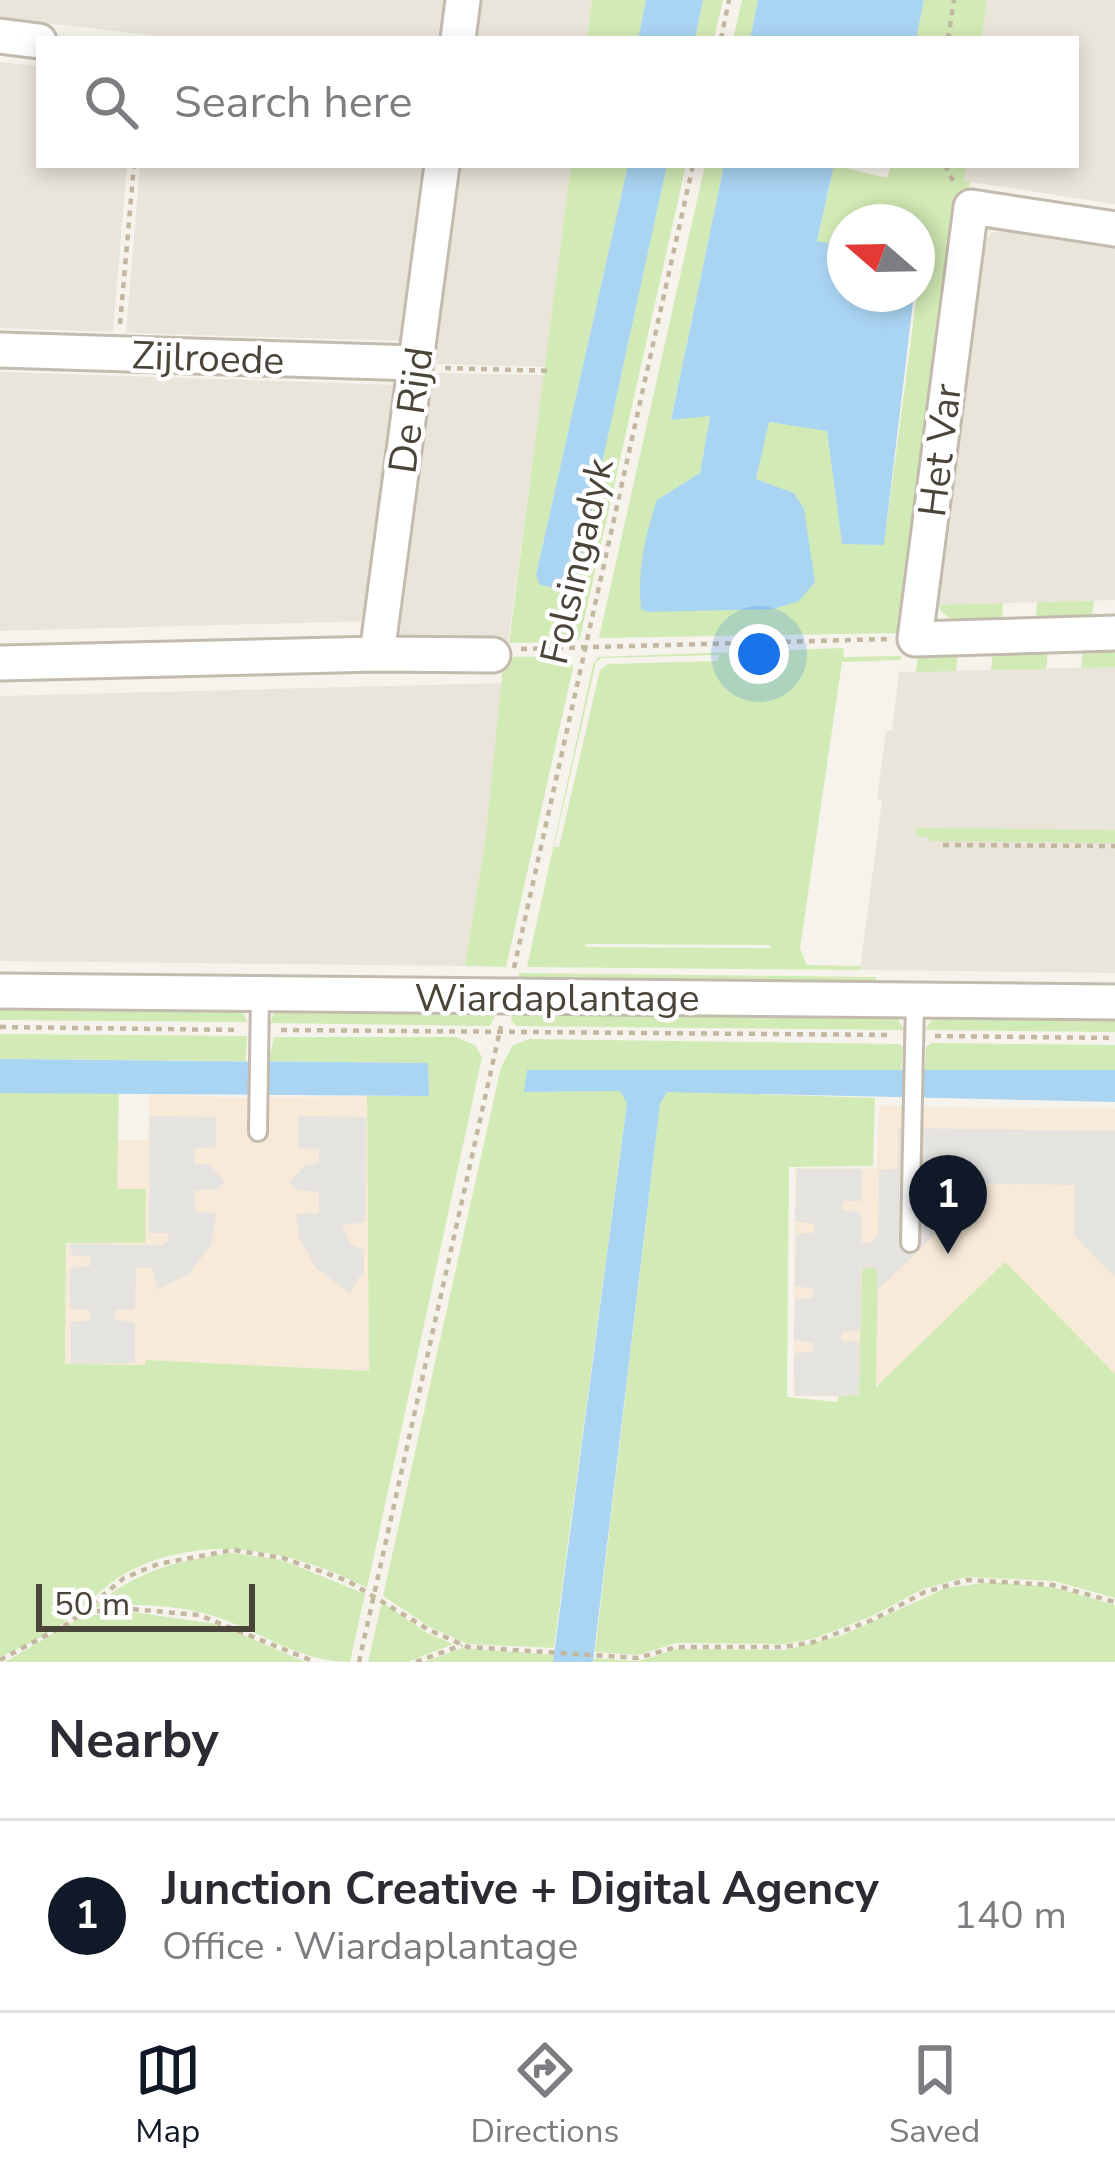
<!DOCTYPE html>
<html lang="en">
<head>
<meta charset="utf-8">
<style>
	:root { --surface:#fff; --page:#f2f2f3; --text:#2b2b33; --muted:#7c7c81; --line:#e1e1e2; --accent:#111827 }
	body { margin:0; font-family:"Nunito Sans",sans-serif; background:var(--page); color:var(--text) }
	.compass { position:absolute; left:827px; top:204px; width:108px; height:108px; border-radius:50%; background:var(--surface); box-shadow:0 6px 18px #0003; rotate:290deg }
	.scale { position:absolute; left:36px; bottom:30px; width:219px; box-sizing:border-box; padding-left:12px; border:6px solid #4b4439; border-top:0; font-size:33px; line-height:42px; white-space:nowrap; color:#4b4439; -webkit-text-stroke:9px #fff; paint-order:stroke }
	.you { position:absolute; left:759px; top:654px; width:42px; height:42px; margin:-30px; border:9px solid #fff; border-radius:50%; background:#1a73e8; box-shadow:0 0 0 18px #1a73e833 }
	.badge { display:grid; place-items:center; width:78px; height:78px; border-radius:50%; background:var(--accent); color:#fff; font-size:39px; font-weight:700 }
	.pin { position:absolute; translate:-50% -99px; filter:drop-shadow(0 3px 6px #0008) }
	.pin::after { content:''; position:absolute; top:63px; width:42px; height:36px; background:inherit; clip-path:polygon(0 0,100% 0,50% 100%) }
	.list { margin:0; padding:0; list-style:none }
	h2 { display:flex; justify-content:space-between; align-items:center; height:156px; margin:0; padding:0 48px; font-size:51px }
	h2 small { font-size:39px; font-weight:400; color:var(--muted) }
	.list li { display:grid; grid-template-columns:78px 1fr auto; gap:36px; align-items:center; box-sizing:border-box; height:192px; padding:0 48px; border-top:3px solid var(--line) }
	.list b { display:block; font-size:45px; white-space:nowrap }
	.list p { margin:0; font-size:39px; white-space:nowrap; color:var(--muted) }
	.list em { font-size:39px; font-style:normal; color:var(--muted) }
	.icon { flex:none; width:66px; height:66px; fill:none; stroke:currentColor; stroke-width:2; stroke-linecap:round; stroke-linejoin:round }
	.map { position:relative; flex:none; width:1115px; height:1662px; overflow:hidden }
	.search { position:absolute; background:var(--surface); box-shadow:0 6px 18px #0003; left:36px; right:36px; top:36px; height:132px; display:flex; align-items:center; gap:30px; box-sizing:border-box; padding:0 42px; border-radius:0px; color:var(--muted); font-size:45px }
	.sheet { height:348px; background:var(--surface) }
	nav { display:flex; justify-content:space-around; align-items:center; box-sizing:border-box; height:168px; border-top:3px solid var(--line); background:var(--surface); font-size:33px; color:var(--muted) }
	nav a { display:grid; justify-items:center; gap:6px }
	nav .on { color:var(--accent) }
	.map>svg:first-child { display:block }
	.residential { fill:#eae5da }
	.commercial { fill:#f7ead8 }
	.green { fill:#d2eab5; fill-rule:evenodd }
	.parking { fill:#e5e3e0 }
	.water { fill:#a9d4f2 }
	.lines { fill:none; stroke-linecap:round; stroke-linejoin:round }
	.service-casing { stroke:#c2bbae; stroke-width:22 }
	.minor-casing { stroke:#c2bbae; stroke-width:39 }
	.path { stroke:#c4b79f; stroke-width:4.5; stroke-dasharray:6 6; stroke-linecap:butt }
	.service { stroke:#fff; stroke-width:16 }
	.minor { stroke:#fff; stroke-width:33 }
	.labels { text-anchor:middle; stroke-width:9; stroke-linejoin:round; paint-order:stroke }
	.street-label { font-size:39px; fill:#4b4439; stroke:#fff }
</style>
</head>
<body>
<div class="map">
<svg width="1115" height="1662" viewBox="0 0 1115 1662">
	<rect width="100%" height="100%" fill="#f6f3ec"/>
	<!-- residential -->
	<path class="residential" d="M0 0H452L447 39H187L0 18Z
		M482 0H592L587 39H477Z
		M987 0H1115V204L964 181 966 165H1076V39H982Z
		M0 62 39 66V165H127L113 332 0 328Z
		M140 165H431L406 341 126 333Z
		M461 165H571L545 367 434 364Z
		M1004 231 1115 248V600L938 605 986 239 991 233Z
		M0 372 399 385 372 621 0 631Z
		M434 373 544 375 508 643 398 647Z
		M1115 667V973L860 970 882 801 877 799 886 731H892L899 672Z
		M503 683 486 835 465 966 0 961V696Z"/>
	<!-- commercial -->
	<path class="commercial" d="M149 1094 245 1098 367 1096 370 1371 147 1360 146 1365H65L68 1140H148Z
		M879 1106 1115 1109V1385L877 1383 875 1397 793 1396 795 1168H877Z"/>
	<!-- green -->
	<path class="green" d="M592 0H646L638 39H587Z
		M703 0H723L714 39H695Z
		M742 0H758L750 39H733Z
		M924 0H987L982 39H916Z
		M571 165H628L536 575 566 590 576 583 667 165H686L580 638 574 642 509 643Z
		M705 165H724L671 419 710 415 700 473 657 500 793 493 756 479 768 422 827 430 842 543 884 545 917 294V222H845V247L817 242 834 165 887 178 891 165H966L964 181 970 182 905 633 599 638Z
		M1094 601 1092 618 1036 620 1037 602Z
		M1003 603 1002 621C979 621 949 629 938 605Z
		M843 648 844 657 901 656V660L842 662 800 948 807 965 861 966 860 970 527 967 593 665 598 657ZM719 655 718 661 608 664 600 670 559 847H554L596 662 602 658ZM585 944 770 945 771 948 586 947Z
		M1083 650H1115V667L1081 668Z
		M1048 651 1046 669 991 670 993 653Z
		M958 654 956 671 916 672 918 655Z
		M504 657 563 656 571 660 573 668 506 967 465 966 486 835Z
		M916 828 1115 830V843L929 841V837H916Z
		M519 973 876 977 875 989 517 986Z
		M24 1003H109L110 1009 228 1011 229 1004 242 1009 247 1022 0 1020V1008L23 1009Z
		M290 1005 291 1012 498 1008 490 1026 270 1023 275 1011Z
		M512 1008 896 1015 904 1030 517 1026 511 1021Z
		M958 1012 959 1019 1115 1020V1032L925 1030 935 1014Z
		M0 1034 247 1036 246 1061 0 1059Z
		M274 1037H456L475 1045 482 1057 367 1588C292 1549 203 1531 124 1574 103 1586 86 1607 66 1621 45 1636 23 1647 0 1657V1093H119L117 1189H146L145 1243H66L65 1364 145 1365 146 1360 369 1371 367 1096H429L428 1063 269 1061Z
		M530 1039 899 1044 903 1047 901 1070H527L525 1092 620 1091 627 1102 554 1648 468 1644 430 1627 383 1596 501 1067 513 1045Z
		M932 1043 1115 1045V1070H925L926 1047Z
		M668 1091 875 1098 873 1166 789 1167 787 1397 837 1402 839 1396 859 1395 862 1267 878 1269 876 1387 1005 1262 1115 1374V1598L1054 1581 966 1577 923 1589 870 1617 813 1639 784 1644 676 1643 638 1655 595 1652 660 1104Z
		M232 1553 282 1560 365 1594 350 1662C303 1662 267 1636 225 1620 186 1605 133 1602 92 1608 138 1570 174 1561 232 1553Z
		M992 1582 1052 1587 1115 1605V1662H593L594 1658 639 1661 677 1649 785 1650 843 1635 946 1588Z
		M382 1602 427 1633 453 1644 408 1662H368Z
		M131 1612 218 1624 305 1662H5L83 1616Z
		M462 1648 554 1655 553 1662H424Z"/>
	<!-- parking -->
	<path class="parking" d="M150 1116 216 1117V1147L194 1149 195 1164H209L225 1182 217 1189 194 1191 195 1212 216 1213 211 1245 189 1274 158 1289 152 1268H136L135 1309 116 1310 114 1319 135 1323V1363L71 1364 70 1322 89 1321 91 1311 70 1308V1268L90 1266 91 1257 71 1255 70 1244 163 1245 169 1239 168 1233H149Z
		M298 1116 366 1117 365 1222 342 1225 350 1244 364 1250V1276H360L350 1293 316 1268 299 1237 297 1214 319 1213V1192L297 1190 289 1182 306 1165 319 1163V1149L298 1148Z
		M898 1128 1115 1131V1277L1074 1235V1185L945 1183 943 1227 877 1291V1268H861L860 1330 842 1332 841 1340 860 1343 859 1395 795 1396 794 1353 812 1352 814 1343 794 1340 795 1299 812 1298 814 1289 795 1286 796 1234 813 1233 815 1224 795 1221 797 1169H862L861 1201H844L842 1210 861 1213V1242L870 1244 878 1234 879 1170 898 1169Z"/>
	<!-- water -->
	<path class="water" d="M646 0H703L695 39H638Z
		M758 0H924L916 39H750Z
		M628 165H667L576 583 566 590 540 585 536 575Z
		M724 165H834L817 241 845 247V294H914L884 545 842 544 827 431 769 422 756 479 794 493 804 509 815 582 799 601 774 609 649 612 641 609C637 572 645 535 657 500L700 473 710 416 671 420Z
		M0 1059 428 1063 429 1096 0 1093Z
		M527 1070H1115V1102L667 1092 660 1104 593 1662H553L627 1103 620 1091 524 1092Z"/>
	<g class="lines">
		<defs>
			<path id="service" d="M258 1132 260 994
				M910 1243 915 999"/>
			<path id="minor" d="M0 36 39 41
				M458 39 463 0
				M1115 229 971 207 915 639 1115 633
				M0 350 416 363
				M377 654 493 655
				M0 663 377 654 442 165
				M0 991 1115 1002"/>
		</defs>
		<!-- service casing -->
		<use href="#service" class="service-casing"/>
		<!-- minor casing -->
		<use href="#minor" class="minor-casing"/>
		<!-- path -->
		<path class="path" d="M721 39 729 0
			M948 39 954 0
			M945 165 954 183
			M120 324 134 165
			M445 368 553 371
			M521 649 887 639
			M943 845 1115 846
			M514 968 693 165
			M0 1027 239 1030
			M281 1030 893 1035
			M935 1036 1115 1038
			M85 1612 130 1609 199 1615 315 1662
			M0 1660 69 1623 124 1578 158 1564 233 1550 283 1558 348 1581 429 1630 468 1647 638 1658 676 1647H784L814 1642 872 1620 925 1592 967 1580 1053 1585 1115 1602
			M359 1662 501 1026
			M416 1662 462 1645"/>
		<!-- service -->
		<use href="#service" class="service"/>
		<!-- minor -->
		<use href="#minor" class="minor"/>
	</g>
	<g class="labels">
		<!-- street labels -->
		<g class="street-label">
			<text transform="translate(208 357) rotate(2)" y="14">Zijlroede</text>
			<text transform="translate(410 410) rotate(-82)" y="14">De Rijd</text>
			<text transform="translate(939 450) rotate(-83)" y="14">Het Var</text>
			<text transform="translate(576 561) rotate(-77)" y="14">Folsingadyk</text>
			<text x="557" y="1011">Wiardaplantage</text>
		</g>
	</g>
</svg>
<svg class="compass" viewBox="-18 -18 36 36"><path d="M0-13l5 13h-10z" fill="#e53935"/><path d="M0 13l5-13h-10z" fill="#7c7c81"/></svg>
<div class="scale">50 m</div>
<div class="you"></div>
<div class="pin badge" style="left:948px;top:1254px">1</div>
<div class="search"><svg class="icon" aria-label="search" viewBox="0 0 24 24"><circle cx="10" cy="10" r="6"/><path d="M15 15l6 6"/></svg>Search here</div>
</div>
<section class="sheet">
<h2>Nearby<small></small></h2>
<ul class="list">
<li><span class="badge">1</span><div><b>Junction Creative + Digital Agency</b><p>Office · Wiardaplantage</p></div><em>140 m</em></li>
</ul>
</section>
<nav>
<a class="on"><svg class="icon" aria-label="map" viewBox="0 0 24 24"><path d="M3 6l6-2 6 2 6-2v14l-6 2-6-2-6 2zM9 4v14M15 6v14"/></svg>Map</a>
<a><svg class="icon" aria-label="directions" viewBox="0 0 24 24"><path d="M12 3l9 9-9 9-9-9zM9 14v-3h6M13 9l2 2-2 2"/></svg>Directions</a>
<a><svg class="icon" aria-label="saved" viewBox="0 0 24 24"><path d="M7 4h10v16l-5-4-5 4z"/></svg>Saved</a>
</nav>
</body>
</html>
